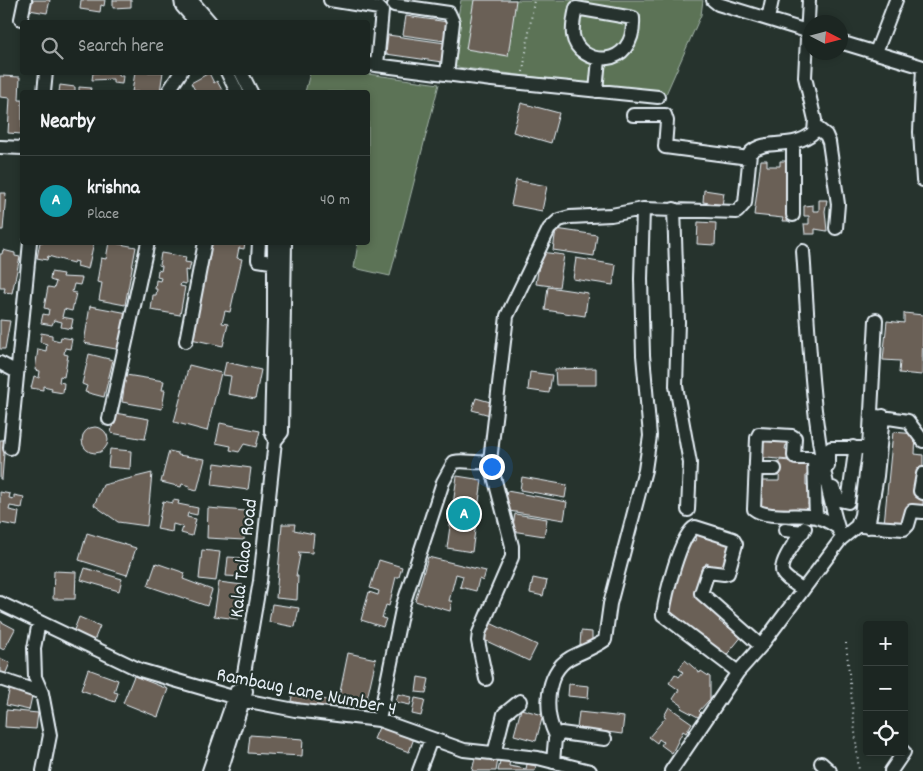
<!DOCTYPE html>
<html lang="en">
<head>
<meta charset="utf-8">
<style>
	:root { --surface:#1c2622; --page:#29322f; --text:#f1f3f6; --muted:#a0a5a5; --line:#3a4340; --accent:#ea580c }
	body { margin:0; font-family:Dekko,sans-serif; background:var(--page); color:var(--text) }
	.controls { position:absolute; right:15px; bottom:15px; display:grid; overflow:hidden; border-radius:5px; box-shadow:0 2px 8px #0003 }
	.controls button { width:45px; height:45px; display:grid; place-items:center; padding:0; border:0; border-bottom:1px solid var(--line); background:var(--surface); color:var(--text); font:25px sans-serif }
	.compass { position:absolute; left:803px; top:15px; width:45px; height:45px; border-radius:50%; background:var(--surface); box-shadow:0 2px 8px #0003; rotate:96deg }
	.you { position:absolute; left:491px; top:466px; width:18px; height:18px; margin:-12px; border:4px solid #fff; border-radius:50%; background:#1a73e8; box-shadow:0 0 0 8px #1a73e833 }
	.badge { display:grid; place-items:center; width:32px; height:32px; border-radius:50%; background:var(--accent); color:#fff; font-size:16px; font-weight:700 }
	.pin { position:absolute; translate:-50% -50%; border:2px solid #fff; box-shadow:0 1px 5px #0006 }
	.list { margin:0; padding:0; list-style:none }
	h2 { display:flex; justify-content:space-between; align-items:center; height:65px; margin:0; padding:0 20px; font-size:21px }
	h2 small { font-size:16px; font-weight:400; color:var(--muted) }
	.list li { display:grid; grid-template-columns:32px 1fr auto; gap:15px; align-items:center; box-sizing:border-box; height:90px; padding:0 20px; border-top:1px solid var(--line) }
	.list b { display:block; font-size:19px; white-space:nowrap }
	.list p { margin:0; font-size:16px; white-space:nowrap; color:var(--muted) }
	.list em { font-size:16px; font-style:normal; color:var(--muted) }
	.icon { flex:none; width:28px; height:28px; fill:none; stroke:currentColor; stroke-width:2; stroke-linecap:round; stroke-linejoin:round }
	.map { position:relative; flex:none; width:923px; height:771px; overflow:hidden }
	.search { position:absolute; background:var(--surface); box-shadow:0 2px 8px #0003; left:20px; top:20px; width:350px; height:55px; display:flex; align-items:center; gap:12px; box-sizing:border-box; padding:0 18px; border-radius:5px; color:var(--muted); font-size:19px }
	.panel { position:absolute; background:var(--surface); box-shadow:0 2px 8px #0003; left:20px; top:90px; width:350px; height:155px; border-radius:5px }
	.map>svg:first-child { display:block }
	.green { fill:#5c7357; stroke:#a2b2a8 }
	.building { fill:#6b6056; stroke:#e8f1f8 }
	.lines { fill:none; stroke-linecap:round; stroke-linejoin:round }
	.minor-casing { stroke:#e8f1f8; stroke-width:16 }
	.path { stroke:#e8f1f8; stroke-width:2; stroke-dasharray:1 4; stroke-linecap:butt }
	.minor { stroke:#26332d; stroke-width:12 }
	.labels { text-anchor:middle; stroke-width:4.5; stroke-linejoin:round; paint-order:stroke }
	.street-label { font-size:20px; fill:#e8f1f8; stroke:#26332d }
</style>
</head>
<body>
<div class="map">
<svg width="923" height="771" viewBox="0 0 923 771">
	<rect width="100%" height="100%" fill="#26332d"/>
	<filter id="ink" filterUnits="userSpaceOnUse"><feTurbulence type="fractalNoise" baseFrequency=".02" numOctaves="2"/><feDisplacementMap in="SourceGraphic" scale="10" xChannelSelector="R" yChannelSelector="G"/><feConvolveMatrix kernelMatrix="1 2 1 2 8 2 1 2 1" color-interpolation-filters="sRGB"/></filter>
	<g filter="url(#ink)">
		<!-- green -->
		<path class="green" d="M461 0H703L701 15 666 94 449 66Z
			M310 73H361L439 84 390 276 354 268 358 243 368 242V92H305Z"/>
		<!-- building -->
		<path class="building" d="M31 0H50L47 13 29 10Z
			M81 0H105L104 6 101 5 100 12 80 9Z
			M113 0H131V7L113 8Z
			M474 0H516L508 56 466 49Z
			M406 16 448 22 445 41 403 35Z
			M388 35 445 43 442 62 386 54Z
			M119 72V76H123L122 84 113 83V79L92 80 93 73Z
			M135 72H163L160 92H132Z
			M209 73 214 83 217 81 223 92H196L191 83Z
			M0 76 20 77 19 100H22V134L8 133 10 98 0 97Z
			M60 85 75 87V92H59Z
			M79 87 91 88 90 92H79Z
			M521 103 559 113 551 143 513 132Z
			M761 160H767V166H780V161H789L790 221H782L783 218 754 215Z
			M516 180 547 186 542 211 511 205Z
			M704 190 724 193 722 205 703 202Z
			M0 193H6L3 230H0Z
			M819 200H827L825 211 827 231 815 229V234H805L804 224H809V216H804V206L813 205V211H819Z
			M698 222 716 223 715 245 697 244Z
			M556 229 597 235 594 256 553 250Z
			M40 242H94L88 269 77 266 78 262 74 261 73 263 48 256 47 260 37 258Z
			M109 242 136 247 125 305 99 300 102 283 97 282 101 258 106 259Z
			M211 242H245L244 249 239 248 237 258 242 259 230 312 225 311 222 323 228 324 223 346 191 339Z
			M3 250 15 253V256L20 257 12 293 4 292 5 288H0V254H2Z
			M541 252 564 255 559 287 536 284Z
			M161 253 186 257 185 262 191 263 189 271 185 270 186 284 181 283 180 286 185 287 180 315 151 310 153 295H156L157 289H155L156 280 160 281 161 278 157 277 158 270 161 271 162 266 159 265Z
			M576 258 616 265 613 285 573 279Z
			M51 272 63 274 62 277 82 278 80 285 74 284 72 292 76 293 72 311 64 309 62 317 73 319 71 329 61 327 62 322 54 320 52 325 41 323 43 314 48 315 49 309 44 308 48 287 54 288 56 282 50 280Z
			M548 287 588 293 585 316 545 310Z
			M90 306 128 313 121 350 84 343Z
			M904 313 923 315 922 375 899 373 900 361 883 360 887 321 904 323Z
			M0 320 10 321 5 349H0Z
			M41 333 52 335V339L60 341 61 337 72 339 70 349 65 348 64 354 68 355 64 377 60 376 59 382 64 383 63 393 51 391 52 388 43 386V390L31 388 34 376 39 378 40 371 35 370 38 349 46 351 47 344 40 342Z
			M89 354 113 360 104 397 85 392 87 386 82 384Z
			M226 362 261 370 255 399 228 394 231 376 223 375Z
			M189 365 221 373 207 431 174 422Z
			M596 368V385H556L555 369Z
			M530 372 552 375 549 393 528 390Z
			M126 375 164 381 162 390H165L162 409 122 402Z
			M476 398 494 403 490 415 472 410Z
			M115 413 149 419 145 439 111 433Z
			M220 423 260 431 256 447 244 444 239 452 230 450 231 446 216 443Z
			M82 440a13 13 0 1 1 26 0a13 13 0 1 1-26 0Z
			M893 432 916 434 915 454 923 455V510L906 508 904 526 884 524Z
			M759 438 790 440V446L786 445 785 449 790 450 789 460 756 457Z
			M0 440H5L2 479H0Z
			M110 449 131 451 130 469 108 467Z
			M169 451 178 453V455L205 459 197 491 189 489 190 486 182 484 181 487 161 482Z
			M780 460 790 461V464H797V461H811V475H806V485H811L808 505H811V511L758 509V481H779Z
			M215 463 251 468 248 490 212 485Z
			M152 473 147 526 118 522 94 505 103 485Z
			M457 476 482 480 472 552 447 548Z
			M522 477 567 485 565 498 520 490Z
			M507 491 567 502 564 520 503 510Z
			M0 492 10 494 9 498 14 499V495L24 497 22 508 10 506 9 510 19 512 17 526 1 523 0 525Z
			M173 500 179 501 178 504 198 508 197 515 188 513 187 517 196 519 192 536 181 533 183 527 173 524 172 532 157 529 163 501 173 503Z
			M208 508 246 511 244 540 207 538Z
			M515 514 547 519 544 536 512 531Z
			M282 524H295L294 530 314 534 312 553 298 552 300 555 296 576H298L297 600 276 598Z
			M87 533 136 548 127 575 79 560Z
			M697 533 712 537 711 539 732 543 724 571 710 567 711 565 706 563 696 598 699 601 700 599 722 618 719 621 728 628 731 625 743 635 725 657 705 637 704 639 665 607 687 538 695 541Z
			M202 550 220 552 216 581 199 579Z
			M228 557 244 558 243 577 226 576Z
			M428 557 486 571 483 581 479 579 476 591 460 587 463 576 456 574 449 601H452L450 611 415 601Z
			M379 560 402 567 399 577H396L389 606 386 605 382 618 386 619 383 627 361 620 369 592 378 595 379 591 370 588Z
			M156 563 185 573 183 579 212 590 207 606 148 586Z
			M85 568 122 579 119 591 81 580Z
			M54 571 76 572 75 599H53Z
			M533 578 547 581 543 596 530 593Z
			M219 582 243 585 238 619 214 616Z
			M272 604 299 608 295 627 269 622Z
			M79 617 100 626 93 643 72 635Z
			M0 621 15 629 4 650 0 648Z
			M488 622 537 645 529 661 480 638Z
			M581 631 592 632V645H580Z
			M348 653 376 659 366 703 339 697Z
			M0 658 10 663 5 675 0 672Z
			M685 660 700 673 701 671 710 677V699L699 711 701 713 698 717 681 708 683 706 673 699 679 690 669 683 675 674 679 677 683 672 679 669Z
			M88 669 118 680 114 692 118 693 115 702 81 690Z
			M134 676 168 689 158 717 123 703Z
			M418 677 429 679 426 693 416 692Z
			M569 684 589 686 588 698 568 696Z
			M10 687 33 692 29 710 6 705Z
			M293 692 330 701 328 710 291 701Z
			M398 694 412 697 410 705 396 702Z
			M415 698 425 700 421 716 412 714Z
			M669 707 692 723 686 733 683 731 672 753 661 745 663 742 659 739 657 743 649 737 666 717 664 716Z
			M521 709 543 715 536 741 514 735Z
			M6 710 38 713 36 729 5 727Z
			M579 712 624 717 622 734 577 728Z
			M380 725 414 738 409 752 374 739Z
			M250 735 303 739 302 756 248 753Z
			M476 754 498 759 496 771H472Z
			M501 758 510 760 509 766 526 769 527 764 536 766 535 771H498Z"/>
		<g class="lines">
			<defs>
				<path id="minor" d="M181 0 182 6 196 22
					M191 0 210 22
					M330 0 379 8 382 11 377 65
					M713 0 718 4 810 32
					M394 5 449 13 453 22 447 74
					M576 8 633 18C636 71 578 67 573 35 572 26 574 17 576 8Z
					M21 19 25 0
					M768 19 772 0
					M840 42 923 67
					M876 52 896 0
					M368 64 492 80 658 97
					M923 67 920 132 923 180
					M227 72 237 92
					M241 72 251 92
					M596 91 599 59
					M44 92 46 72
					M168 92 181 72
					M633 115H665L667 121 665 147 749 158
					M816 127 826 135 829 142 838 204 836 228
					M793 144V215
					M0 147 22 148
					M674 209 678 322 676 386 690 463 688 510
					M259 242 258 260 283 264
					M274 242V320L271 431 275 441
					M803 251C810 345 811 440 839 531
					M186 341 205 242
					M0 363 17 372
					M876 416 908 421 923 441
					M109 419 148 242
					M10 448 30 242
					M828 466V451L831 448H869
					M755 469H775
					M923 474 920 491 923 493
					M833 488 839 500 848 502 855 452 853 447
					M816 517 814 460 811 458H796L794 456 795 438 792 436 759 434 757 438 754 509C768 520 800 513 816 517 823 518 831 523 837 527
					M861 526 904 529 908 525 912 511 923 512
					M868 527 877 476 883 416
					M785 530 803 532
					M802 589C797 585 787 580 783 574 777 564 799 537 805 528
					M0 603 140 670 243 700 295 710 379 720 464 750 538 758 590 771
					M39 622 34 648 35 677 42 693 50 735 43 771
					M738 672 663 615C665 598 680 534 695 527L733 539 736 544 728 573 724 574 708 572 701 593 761 646
					M0 679 42 693
					M486 679 478 641 479 633 512 557V546L490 461
					M379 720 403 605 443 482 454 462C466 459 478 465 490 461L507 316 549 229 559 220 570 217 611 215 643 209 737 212 745 203 750 153C766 137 792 151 814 132L815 120 805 77 809 0
					M557 737C543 715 545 672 570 658 581 652 594 648 605 640L610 604 645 470 650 436 643 355 641 279 643 209
					M494 754 504 714 520 701
					M553 762 555 739 561 733 605 739
					M821 763 830 771
					M209 771 237 690
					M221 771 246 691 243 679 260 581 275 441 282 432 285 242
					M419 771 431 739
					M671 771 738 672 761 646 841 539 857 526 861 515 869 448 876 320
					M891 771 904 752"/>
			</defs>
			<!-- minor casing -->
			<use href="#minor" class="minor-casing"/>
			<!-- path -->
			<path class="path" d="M523 72 534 0
				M846 643 859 771"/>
			<!-- minor -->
			<use href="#minor" class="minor"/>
		</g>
	</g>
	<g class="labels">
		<!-- street labels -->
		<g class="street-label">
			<text transform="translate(242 558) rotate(-83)" y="7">Kala Talao Road</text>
			<text transform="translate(307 690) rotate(11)" y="7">Rambaug Lane Number 4</text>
		</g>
	</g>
</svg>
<div class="controls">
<button>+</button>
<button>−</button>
<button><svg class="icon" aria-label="locate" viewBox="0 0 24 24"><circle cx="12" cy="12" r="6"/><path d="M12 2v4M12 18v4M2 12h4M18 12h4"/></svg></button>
</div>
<svg class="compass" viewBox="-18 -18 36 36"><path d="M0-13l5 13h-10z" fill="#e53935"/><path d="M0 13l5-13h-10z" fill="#a0a5a5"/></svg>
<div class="you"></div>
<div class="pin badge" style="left:464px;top:514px;background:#0f9aa8">A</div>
<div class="search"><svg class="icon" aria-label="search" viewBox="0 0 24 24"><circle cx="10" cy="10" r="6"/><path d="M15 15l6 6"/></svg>Search here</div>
<section class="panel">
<h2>Nearby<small></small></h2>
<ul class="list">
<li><span class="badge" style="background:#0f9aa8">A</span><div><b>krishna</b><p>Place</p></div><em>40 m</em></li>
</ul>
</section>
</div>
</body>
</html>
